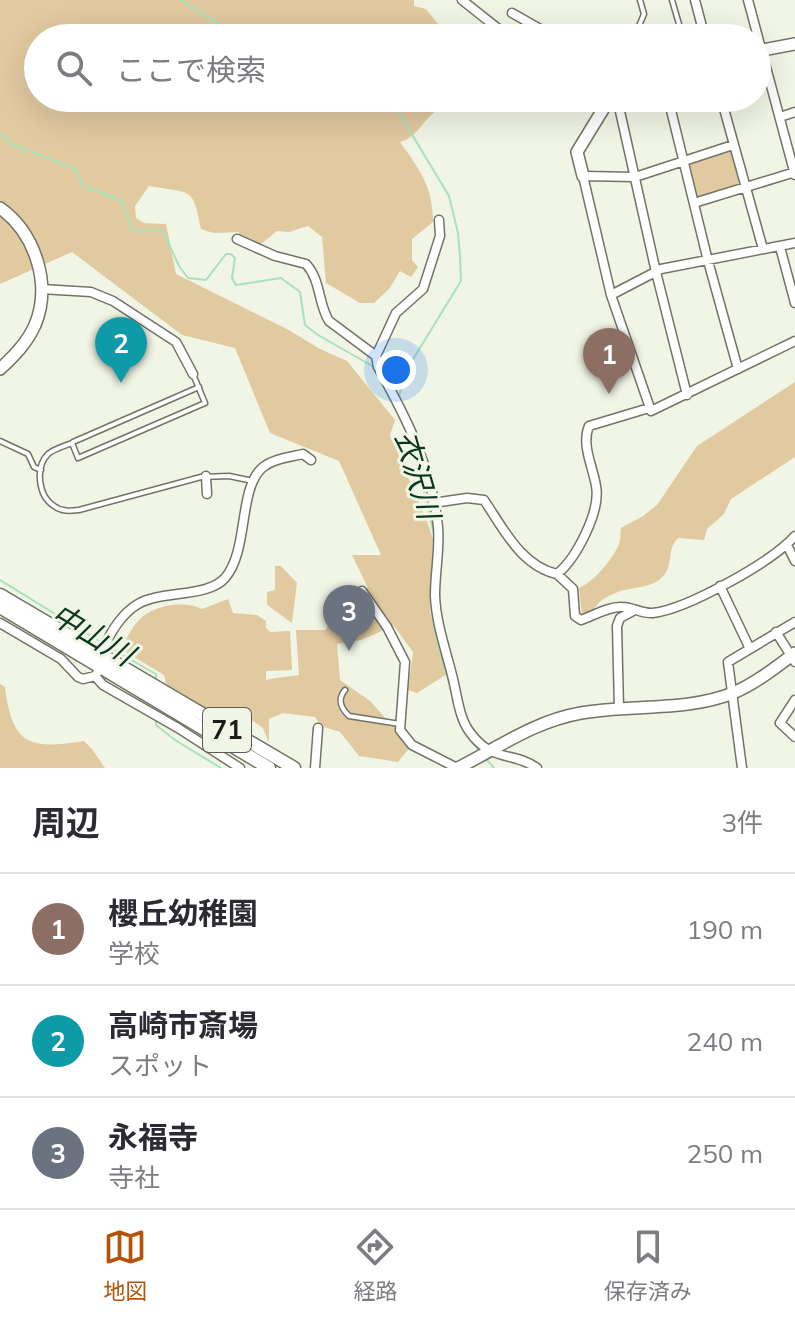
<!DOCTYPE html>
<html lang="ja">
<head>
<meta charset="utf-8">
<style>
	:root { --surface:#fff; --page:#f7f7f7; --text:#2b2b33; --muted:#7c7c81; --line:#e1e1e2; --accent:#b45309 }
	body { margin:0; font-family:Mulish,"Noto Sans JP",sans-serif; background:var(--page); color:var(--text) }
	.you { position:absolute; left:396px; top:370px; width:28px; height:28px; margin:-20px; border:6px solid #fff; border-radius:50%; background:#1a73e8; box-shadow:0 0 0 12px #1a73e833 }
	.badge { display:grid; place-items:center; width:52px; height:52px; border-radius:50%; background:var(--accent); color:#fff; font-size:26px; font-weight:700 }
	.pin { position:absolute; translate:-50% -66px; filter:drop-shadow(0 2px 4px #0008) }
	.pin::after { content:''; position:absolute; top:42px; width:28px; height:24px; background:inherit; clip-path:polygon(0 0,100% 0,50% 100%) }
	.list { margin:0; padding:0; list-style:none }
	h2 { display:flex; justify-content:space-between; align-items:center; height:104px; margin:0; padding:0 32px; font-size:34px }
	h2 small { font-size:26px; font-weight:400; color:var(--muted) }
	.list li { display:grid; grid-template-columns:52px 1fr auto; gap:24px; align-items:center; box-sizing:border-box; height:112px; padding:0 32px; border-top:2px solid var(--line) }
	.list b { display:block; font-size:30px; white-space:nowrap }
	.list p { margin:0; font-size:26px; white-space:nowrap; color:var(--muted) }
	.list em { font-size:26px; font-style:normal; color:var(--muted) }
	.icon { flex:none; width:44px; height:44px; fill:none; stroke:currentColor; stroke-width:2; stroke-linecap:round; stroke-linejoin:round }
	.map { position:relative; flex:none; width:795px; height:768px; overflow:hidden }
	.search { position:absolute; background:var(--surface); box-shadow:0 8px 32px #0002; left:24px; right:24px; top:24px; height:88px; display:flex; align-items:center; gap:20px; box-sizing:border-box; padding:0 28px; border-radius:44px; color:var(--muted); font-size:30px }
	.sheet { height:440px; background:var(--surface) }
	nav { display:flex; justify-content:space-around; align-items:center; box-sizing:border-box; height:112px; border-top:2px solid var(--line); background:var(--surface); font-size:22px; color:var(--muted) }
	nav a { display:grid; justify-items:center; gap:4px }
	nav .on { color:var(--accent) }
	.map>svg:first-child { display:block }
	.green { fill:#e1c9a0 }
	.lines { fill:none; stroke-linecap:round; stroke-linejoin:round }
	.stream { stroke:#a8e2bb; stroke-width:2 }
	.lane-casing { stroke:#717466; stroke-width:7 }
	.street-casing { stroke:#717466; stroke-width:11 }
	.secondary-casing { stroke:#717466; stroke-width:14 }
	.primary-casing { stroke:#717466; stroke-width:15 }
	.lane { stroke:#fff; stroke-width:4 }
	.street { stroke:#fff; stroke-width:8 }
	.secondary { stroke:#fff; stroke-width:11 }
	.primary { stroke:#fff; stroke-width:12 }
	.labels { text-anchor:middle; stroke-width:6; stroke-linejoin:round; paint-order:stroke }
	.shield { fill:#f1f5e5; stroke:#5b5d55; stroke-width:2 }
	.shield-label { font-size:26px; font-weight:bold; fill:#1b1c17 }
	.water-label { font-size:30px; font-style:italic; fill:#09371e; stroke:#f1f5e5 }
</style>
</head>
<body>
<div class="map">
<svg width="795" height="768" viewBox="0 0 795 768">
	<rect width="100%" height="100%" fill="#f1f5e5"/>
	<!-- green -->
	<path class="green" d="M0 0H414V6L426 9 447 35 448 38H38V98H475L479 104C463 111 455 102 441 108 424 116 419 137 400 142 420 170 433 187 433 222L412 239V260L418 267 411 277 400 271 389 289 374 303H360L326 283 322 237 308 226 289 232 277 231 261 244 249 250 238 232 213 233 201 229C193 185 191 194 149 186L135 206 136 218 144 223 166 224 176 274 287 329 320 349 347 361 395 420 390 435 427 521 433 539 430 611 447 674 417 693 408 690 413 652 394 626 361 640 337 644 340 680 370 701 411 746 398 762 359 756 340 732 321 726 315 717 283 713 269 719V743L263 728 234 708 218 716 166 684 164 675 121 649C126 640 131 629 138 621 152 605 184 600 202 609L228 599 233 613 257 615 266 621V628L270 632 290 631 292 670 266 671V681L269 679 299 675 296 630H326L329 622 342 610 348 591 368 588 352 555H381L339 461 270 433 235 348 182 335 72 252 0 284Z
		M728 151H732L741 184 740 187 697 198 688 165 689 162Z
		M795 382V457L731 499 724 514 707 529 704 540 678 538C667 549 673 562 665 574 654 589 634 586 618 592 613 594 605 597 601 601 593 608 592 615 582 617L579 588C593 583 617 555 620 540 621 536 620 532 621 528L643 516 657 505 697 446Z
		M275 566H281L297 583 292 623 267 605V592L275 590Z
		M0 684 5 687C12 745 29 750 84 741L92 749 105 768H0Z"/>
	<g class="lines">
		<!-- stream -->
		<path class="stream" d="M180 0 221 25 250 38
			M390 98 449 196 458 233 460 256 461 281 407 369 399 396
			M0 132 9 143 75 169 84 186 122 201 132 230 163 231 179 266 188 278 206 280 226 254H231L235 258 232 278 236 285 281 278 300 292 305 325 318 335 374 367
			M382 383 398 413
			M415 451 434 535
			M0 580 104 644
			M432 601 434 629 459 719
			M110 648 156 674V682
			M156 720V725L175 740 221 768
			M461 725 480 752
			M487 760 494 768"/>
		<defs>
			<path id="lane" d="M672 0 683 38
				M634 38 644 14 640 0
				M193 374 205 403 78 458 72 443C64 446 54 449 48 454 35 467 38 496 54 506 62 512 70 511 79 510L201 477 229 476 253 481
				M0 441 28 454 34 467 41 470
				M73 442 199 387
				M345 690C337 700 341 708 349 716L400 724"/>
			<path id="street" d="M462 0 510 38
				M695 0 705 38
				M748 0 795 175
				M512 13 549 34H560L567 38
				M617 98 656 272 687 395
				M668 98 708 261 738 369
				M721 98 763 249
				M780 117 795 112
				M733 145 635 177 583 176 611 295 651 411 795 341
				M694 203 795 172
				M237 239 275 256 306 264C321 280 318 304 329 321L376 356 378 367C406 417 432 468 438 527 440 549 435 572 435 595 436 624 446 650 453 679 457 695 459 717 469 731 491 763 513 751 537 768
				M780 247 795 303
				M41 289 91 292 113 301 176 342 193 374
				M611 295 661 269 795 243
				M376 356 396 313 423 289 440 236 439 220
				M206 476 207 494
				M433 503 467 498 484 500C503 528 521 566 557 574 576 559 601 511 596 486 593 467 581 445 589 426L649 408
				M787 545 795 561
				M557 574 573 589 575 616 581 620C593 616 609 606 622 607 633 607 642 614 653 613 687 609 772 562 795 536
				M720 586 750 649
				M362 591 387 627 405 662 400 730 412 745 457 768
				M0 623 61 659 78 677 83 679 95 676C103 665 102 659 105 648 109 632 124 612 138 604 162 590 207 598 225 578 249 550 238 490 262 468 272 459 290 457 303 454L311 460
				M776 632 795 662
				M95 676 103 685 178 728 240 768
				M795 700 780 723 795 737
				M619 708 617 626 620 618 635 610
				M315 768 318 728
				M742 768 728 662 795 622"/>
			<path id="secondary" d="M757 51 795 44
				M583 176 577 152 610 98
				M0 208C35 233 52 284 35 325 27 343 14 356 0 369
				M458 768C499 747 535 721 581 713 630 704 686 712 733 693 755 684 776 667 795 653"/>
			<path id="primary" d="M0 595 294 768
				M0 607 269 768"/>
		</defs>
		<!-- lane casing -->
		<use href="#lane" class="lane-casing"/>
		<!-- street casing -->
		<use href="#street" class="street-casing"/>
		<!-- secondary casing -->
		<use href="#secondary" class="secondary-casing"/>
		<!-- primary casing -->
		<use href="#primary" class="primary-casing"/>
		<!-- lane -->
		<use href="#lane" class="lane"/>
		<!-- street -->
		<use href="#street" class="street"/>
		<!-- secondary -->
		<use href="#secondary" class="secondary"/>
		<!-- primary -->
		<use href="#primary" class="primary"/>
	</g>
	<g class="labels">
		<!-- shield labels -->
		<rect class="shield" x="203" y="708" width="48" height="44" rx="6"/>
		<g class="shield-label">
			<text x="227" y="739">71</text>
		</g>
		<!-- water labels -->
		<g class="water-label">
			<text transform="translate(417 475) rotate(74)" y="10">衣沢川</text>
			<text transform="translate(92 635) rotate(31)" y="10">中山川</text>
		</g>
	</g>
</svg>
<div class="you"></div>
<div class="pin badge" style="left:609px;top:394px;background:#8d6e63">1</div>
<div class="pin badge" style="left:121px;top:383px;background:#0f9aa8">2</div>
<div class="pin badge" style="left:349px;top:651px;background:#6b7280">3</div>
<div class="search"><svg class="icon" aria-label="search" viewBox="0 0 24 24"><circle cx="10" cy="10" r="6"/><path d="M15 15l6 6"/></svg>ここで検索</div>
</div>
<section class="sheet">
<h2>周辺<small>3件</small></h2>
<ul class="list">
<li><span class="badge" style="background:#8d6e63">1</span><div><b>櫻丘幼稚園</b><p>学校</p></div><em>190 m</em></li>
<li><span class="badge" style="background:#0f9aa8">2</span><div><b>高崎市斎場</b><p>スポット</p></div><em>240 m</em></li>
<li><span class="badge" style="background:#6b7280">3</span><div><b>永福寺</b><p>寺社</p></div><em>250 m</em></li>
</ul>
</section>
<nav>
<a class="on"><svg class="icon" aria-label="map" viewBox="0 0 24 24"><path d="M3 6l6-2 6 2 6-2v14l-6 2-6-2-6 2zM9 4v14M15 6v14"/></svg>地図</a>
<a><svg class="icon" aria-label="directions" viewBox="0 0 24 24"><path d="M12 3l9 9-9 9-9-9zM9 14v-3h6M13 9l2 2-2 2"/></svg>経路</a>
<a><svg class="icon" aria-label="saved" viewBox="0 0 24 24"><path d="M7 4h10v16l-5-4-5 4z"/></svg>保存済み</a>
</nav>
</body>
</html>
